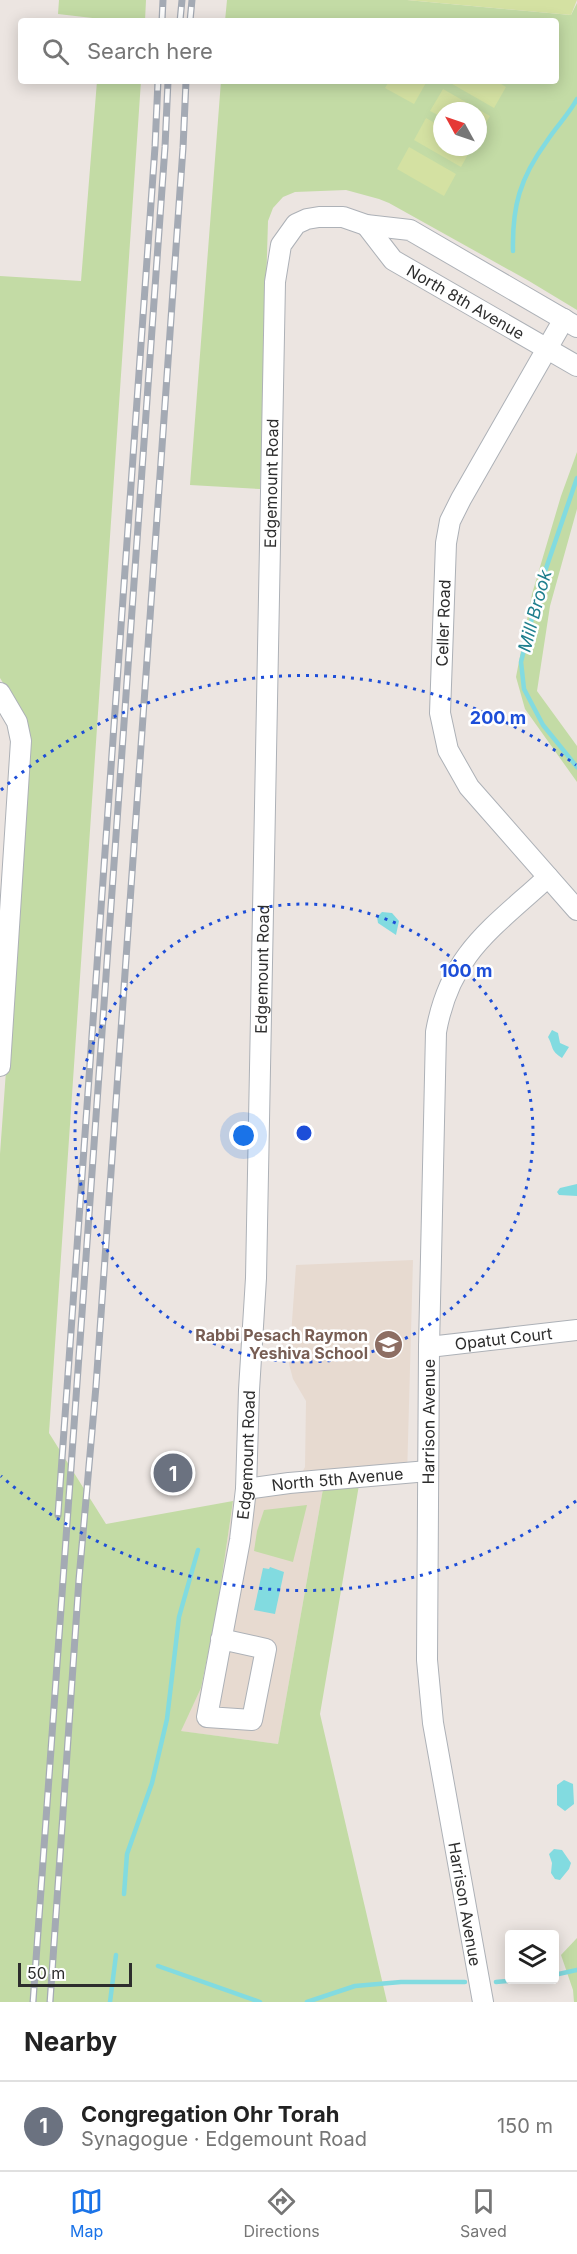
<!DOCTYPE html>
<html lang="en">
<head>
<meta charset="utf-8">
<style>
	:root { --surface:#fff; --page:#f2f2f2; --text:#222; --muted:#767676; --line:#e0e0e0; --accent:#1a73e8 }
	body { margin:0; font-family:Inter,sans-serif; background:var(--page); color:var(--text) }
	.controls { position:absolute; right:18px; bottom:18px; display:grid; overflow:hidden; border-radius:6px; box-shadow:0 3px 15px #0003 }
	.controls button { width:54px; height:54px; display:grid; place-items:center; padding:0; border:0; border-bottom:2px solid var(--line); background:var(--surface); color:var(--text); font:30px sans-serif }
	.compass { position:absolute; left:433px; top:102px; width:54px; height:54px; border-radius:50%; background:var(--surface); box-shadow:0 3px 15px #0003; rotate:310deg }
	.scale { position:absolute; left:18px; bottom:15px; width:114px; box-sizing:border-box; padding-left:6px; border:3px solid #2d2d2d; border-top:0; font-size:16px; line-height:21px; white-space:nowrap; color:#2d2d2d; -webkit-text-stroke:4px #fff; paint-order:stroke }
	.you { position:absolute; left:244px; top:1136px; width:21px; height:21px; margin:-15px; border:4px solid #fff; border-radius:50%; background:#1a73e8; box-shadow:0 0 0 9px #1a73e833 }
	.badge { display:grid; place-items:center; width:39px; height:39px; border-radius:50%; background:var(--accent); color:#fff; font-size:20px; font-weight:700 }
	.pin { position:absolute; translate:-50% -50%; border:3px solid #fff; box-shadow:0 2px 6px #0006 }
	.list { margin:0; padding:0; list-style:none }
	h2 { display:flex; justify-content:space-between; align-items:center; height:78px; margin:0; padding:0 24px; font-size:26px }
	h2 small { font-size:20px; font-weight:400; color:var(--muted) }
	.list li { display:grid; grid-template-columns:39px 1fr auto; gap:18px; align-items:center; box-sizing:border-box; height:90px; padding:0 24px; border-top:2px solid var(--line) }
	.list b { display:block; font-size:22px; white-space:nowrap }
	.list p { margin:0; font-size:20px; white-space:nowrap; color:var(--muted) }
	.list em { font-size:20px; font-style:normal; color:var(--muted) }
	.icon { flex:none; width:33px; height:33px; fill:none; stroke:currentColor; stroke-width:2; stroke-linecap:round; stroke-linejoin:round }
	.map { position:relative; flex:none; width:577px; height:2002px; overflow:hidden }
	.search { position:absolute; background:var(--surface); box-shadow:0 3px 15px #0003; left:18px; right:18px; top:18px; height:66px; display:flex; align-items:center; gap:15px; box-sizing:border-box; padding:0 21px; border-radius:6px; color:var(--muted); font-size:22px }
	.sheet { height:168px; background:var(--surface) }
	nav { display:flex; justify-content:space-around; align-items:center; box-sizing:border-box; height:84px; border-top:2px solid var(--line); background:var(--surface); font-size:16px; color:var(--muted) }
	nav a { display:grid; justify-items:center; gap:3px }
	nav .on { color:var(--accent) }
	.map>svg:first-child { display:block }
	.education { fill:#e7dad0 }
	.green { fill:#c3dba5; fill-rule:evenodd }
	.pitch { fill:#d4e1a2 }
	.water { fill:#82dbe0 }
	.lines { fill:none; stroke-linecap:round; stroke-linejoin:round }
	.stream { stroke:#82dbe0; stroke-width:4.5 }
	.minor-casing { stroke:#adb1b7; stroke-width:22 }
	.minor { stroke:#fff; stroke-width:20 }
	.rail-casing { stroke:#a4aab4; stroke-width:7 }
	.rail { stroke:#fff; stroke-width:4.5; stroke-dasharray:14; stroke-linecap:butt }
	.ring { fill:none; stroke:#1d4ed8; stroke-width:3; stroke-dasharray:3 6 }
	.labels { text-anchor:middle; stroke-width:5; stroke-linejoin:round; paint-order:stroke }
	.street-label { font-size:16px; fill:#2d2d2d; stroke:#fff }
	.education-label { font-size:16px; font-weight:bold; fill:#785e54; stroke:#fff; text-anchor:end }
	.water-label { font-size:18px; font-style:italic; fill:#1f7f8e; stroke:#fff }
	.centre { fill:#1d4ed8; stroke:#fff; stroke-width:3 }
	.ring-label { font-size:18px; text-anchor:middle; font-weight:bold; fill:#1d4ed8; stroke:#fff; stroke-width:5; stroke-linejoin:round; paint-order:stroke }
</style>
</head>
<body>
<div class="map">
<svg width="577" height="2002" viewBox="0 0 577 2002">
	<rect width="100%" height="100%" fill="#ece5e1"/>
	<!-- education -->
	<path class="education" d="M413 1260 407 1477 323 1489 278 1744 180 1731 201 1688 217 1610 233 1501 291 1493 305 1467 306 1401 293 1379 289 1364 296 1265Z"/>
	<!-- green -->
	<path class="green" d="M59 0H146L145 21H102L101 19 58 14Z
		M227 0H407L571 15 577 3V310L529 281 389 203 379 199 346 190 295 192 283 197 273 208 268 221 260 489 190 485 221 81H556V21H225ZM442 111H478V147H442Z
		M97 81H141L49 1433 106 1524 233 1501 217 1610 201 1688 181 1731 278 1744 323 1489 359 1485 320 1714 387 2002H0V1154L30 738 24 717 0 678V276L81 281Z
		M577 452V509L550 606 537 691 577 746V782L525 709 516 677 532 594 561 496Z
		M307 1505 293 1562 254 1551 257 1531 264 1510Z
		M577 1938V2002H574L573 1990 561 1955Z"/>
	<!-- pitch -->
	<path class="pitch" d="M407 0H577L571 15Z
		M389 81H427L414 104 385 88Z
		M447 81H496L506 87 494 108Z
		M443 89 490 116 478 136V111H442V117L430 111Z
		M426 118 442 127V147H472L461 167 414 140Z
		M409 147 456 174 444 196 397 169Z"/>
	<!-- water -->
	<path class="water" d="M382 912 392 913 399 921 396 935 378 923 377 917Z
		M552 1030 558 1033 560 1043 569 1047 562 1058C550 1050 554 1048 548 1037Z
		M577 1184V1196L559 1195 557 1192 560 1188Z
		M270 1567 284 1572 275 1614 254 1610 263 1568 269 1569Z
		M564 1780 573 1784 574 1804 565 1811 557 1805V1785Z
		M554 1849 562 1850 571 1863 569 1869 560 1880 555 1879 551 1873 552 1863 549 1854Z"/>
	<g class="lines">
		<!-- stream -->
		<path class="stream" d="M513 251C512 206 520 178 547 141 556 127 569 114 577 99
			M577 478 540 586 521 662 524 689 543 725 577 767
			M124 1894 127 1854 152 1783 167 1719 179 1617 198 1550
			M158 1966 260 2002
			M554 1975 577 1970
			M496 1982 518 1980
			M110 2002 116 1955
			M307 2002 355 1986 401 1982H465"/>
		<defs>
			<g id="minor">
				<path id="s1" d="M366 225 393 260 577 366"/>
				<path d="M564 319 461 499 450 521 446 543 440 713 448 750 469 787 577 910"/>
				<path d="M0 693 17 722 21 741 0 1066"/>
				<path id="s2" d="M429 1347 577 1330"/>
				<path id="s3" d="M246 1489 289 1483 428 1471"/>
				<path id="s4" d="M221 1639 266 1649 252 1720 207 1717 240 1540 246 1489 249 1390 256 1278 275 282 281 245 296 224 307 219 319 217H343L366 225 410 230 577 327"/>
				<path id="s5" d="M483 2002 433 1723 427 1660 429 1347 436 1032C450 953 493 928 548 877"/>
			</g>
		</defs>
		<!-- minor casing -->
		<use href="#minor" class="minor-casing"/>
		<!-- minor -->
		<use href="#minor" class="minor"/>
		<defs>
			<path id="rail" d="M162 21 163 0
				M180 21 182 0
				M190 21 192 0
				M58 1515 155 147 158 81
				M33 2002 165 147 168 81
				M50 2002 79 1579 96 1386 183 148 186 81"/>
		</defs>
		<!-- rail casing -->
		<use href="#rail" class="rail-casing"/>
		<!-- rail -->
		<use href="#rail" class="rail"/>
	</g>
	<!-- distance rings -->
	<g class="ring">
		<circle cx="304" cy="1133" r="229"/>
		<path d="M576 1501A458 458 0 0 1 1 1476M1 790A458 458 0 0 1 576 765"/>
	</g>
	<!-- icons -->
	<defs>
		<symbol id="school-disc" viewBox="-11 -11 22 22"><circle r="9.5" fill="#8d6e63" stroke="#fff"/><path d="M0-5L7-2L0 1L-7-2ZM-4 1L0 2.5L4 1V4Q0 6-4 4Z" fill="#fff"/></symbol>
	</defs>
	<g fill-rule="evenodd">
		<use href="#school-disc" x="372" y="1328" width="33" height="33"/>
	</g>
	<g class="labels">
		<!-- street labels -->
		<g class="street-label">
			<text dy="6" stroke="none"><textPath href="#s1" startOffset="128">North 8th Avenue</textPath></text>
			<text dy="6" stroke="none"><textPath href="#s4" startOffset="1401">Edgemount Road</textPath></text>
			<text transform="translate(443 623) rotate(-88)" y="6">Celler Road</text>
			<text dy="6" stroke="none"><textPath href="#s4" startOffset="915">Edgemount Road</textPath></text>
			<text dy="6" stroke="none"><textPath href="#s2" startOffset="75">Opatut Court</textPath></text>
			<text dy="6" stroke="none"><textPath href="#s5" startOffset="585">Harrison Avenue</textPath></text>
			<text dy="6" stroke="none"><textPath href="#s4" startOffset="429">Edgemount Road</textPath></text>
			<text dy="6" stroke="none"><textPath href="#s3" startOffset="92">North 5th Avenue</textPath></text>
			<text transform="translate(465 1904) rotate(80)" y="6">Harrison Avenue</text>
		</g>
		<!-- education labels -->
		<g class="education-label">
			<text x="368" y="1341">Rabbi Pesach Raymon<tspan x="368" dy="18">Yeshiva School</tspan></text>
		</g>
		<!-- water labels -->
		<g class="water-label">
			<text transform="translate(535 611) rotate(-75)" y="6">Mill Brook</text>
		</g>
	</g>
	<circle cx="304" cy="1133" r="9" class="centre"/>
	<g class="ring-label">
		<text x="498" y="724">200 m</text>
		<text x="466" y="977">100 m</text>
	</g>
</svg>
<div class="controls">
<button><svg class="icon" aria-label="layers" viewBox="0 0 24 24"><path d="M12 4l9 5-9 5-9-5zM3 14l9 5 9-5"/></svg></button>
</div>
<svg class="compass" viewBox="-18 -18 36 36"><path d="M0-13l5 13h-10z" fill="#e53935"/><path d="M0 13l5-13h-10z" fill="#767676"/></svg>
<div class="scale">50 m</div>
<div class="you"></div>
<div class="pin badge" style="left:173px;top:1473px;background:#6b7280">1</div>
<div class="search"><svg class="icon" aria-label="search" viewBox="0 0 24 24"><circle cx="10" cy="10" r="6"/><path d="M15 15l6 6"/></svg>Search here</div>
</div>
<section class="sheet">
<h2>Nearby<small></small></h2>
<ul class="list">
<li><span class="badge" style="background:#6b7280">1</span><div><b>Congregation Ohr Torah</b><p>Synagogue · Edgemount Road</p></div><em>150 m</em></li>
</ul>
</section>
<nav>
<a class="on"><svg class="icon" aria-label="map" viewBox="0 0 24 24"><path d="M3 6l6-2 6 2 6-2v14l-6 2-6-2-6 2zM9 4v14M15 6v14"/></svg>Map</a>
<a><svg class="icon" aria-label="directions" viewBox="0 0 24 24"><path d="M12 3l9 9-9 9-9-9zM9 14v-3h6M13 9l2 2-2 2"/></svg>Directions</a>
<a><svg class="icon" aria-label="saved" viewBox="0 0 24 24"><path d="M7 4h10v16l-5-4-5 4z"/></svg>Saved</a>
</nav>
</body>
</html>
